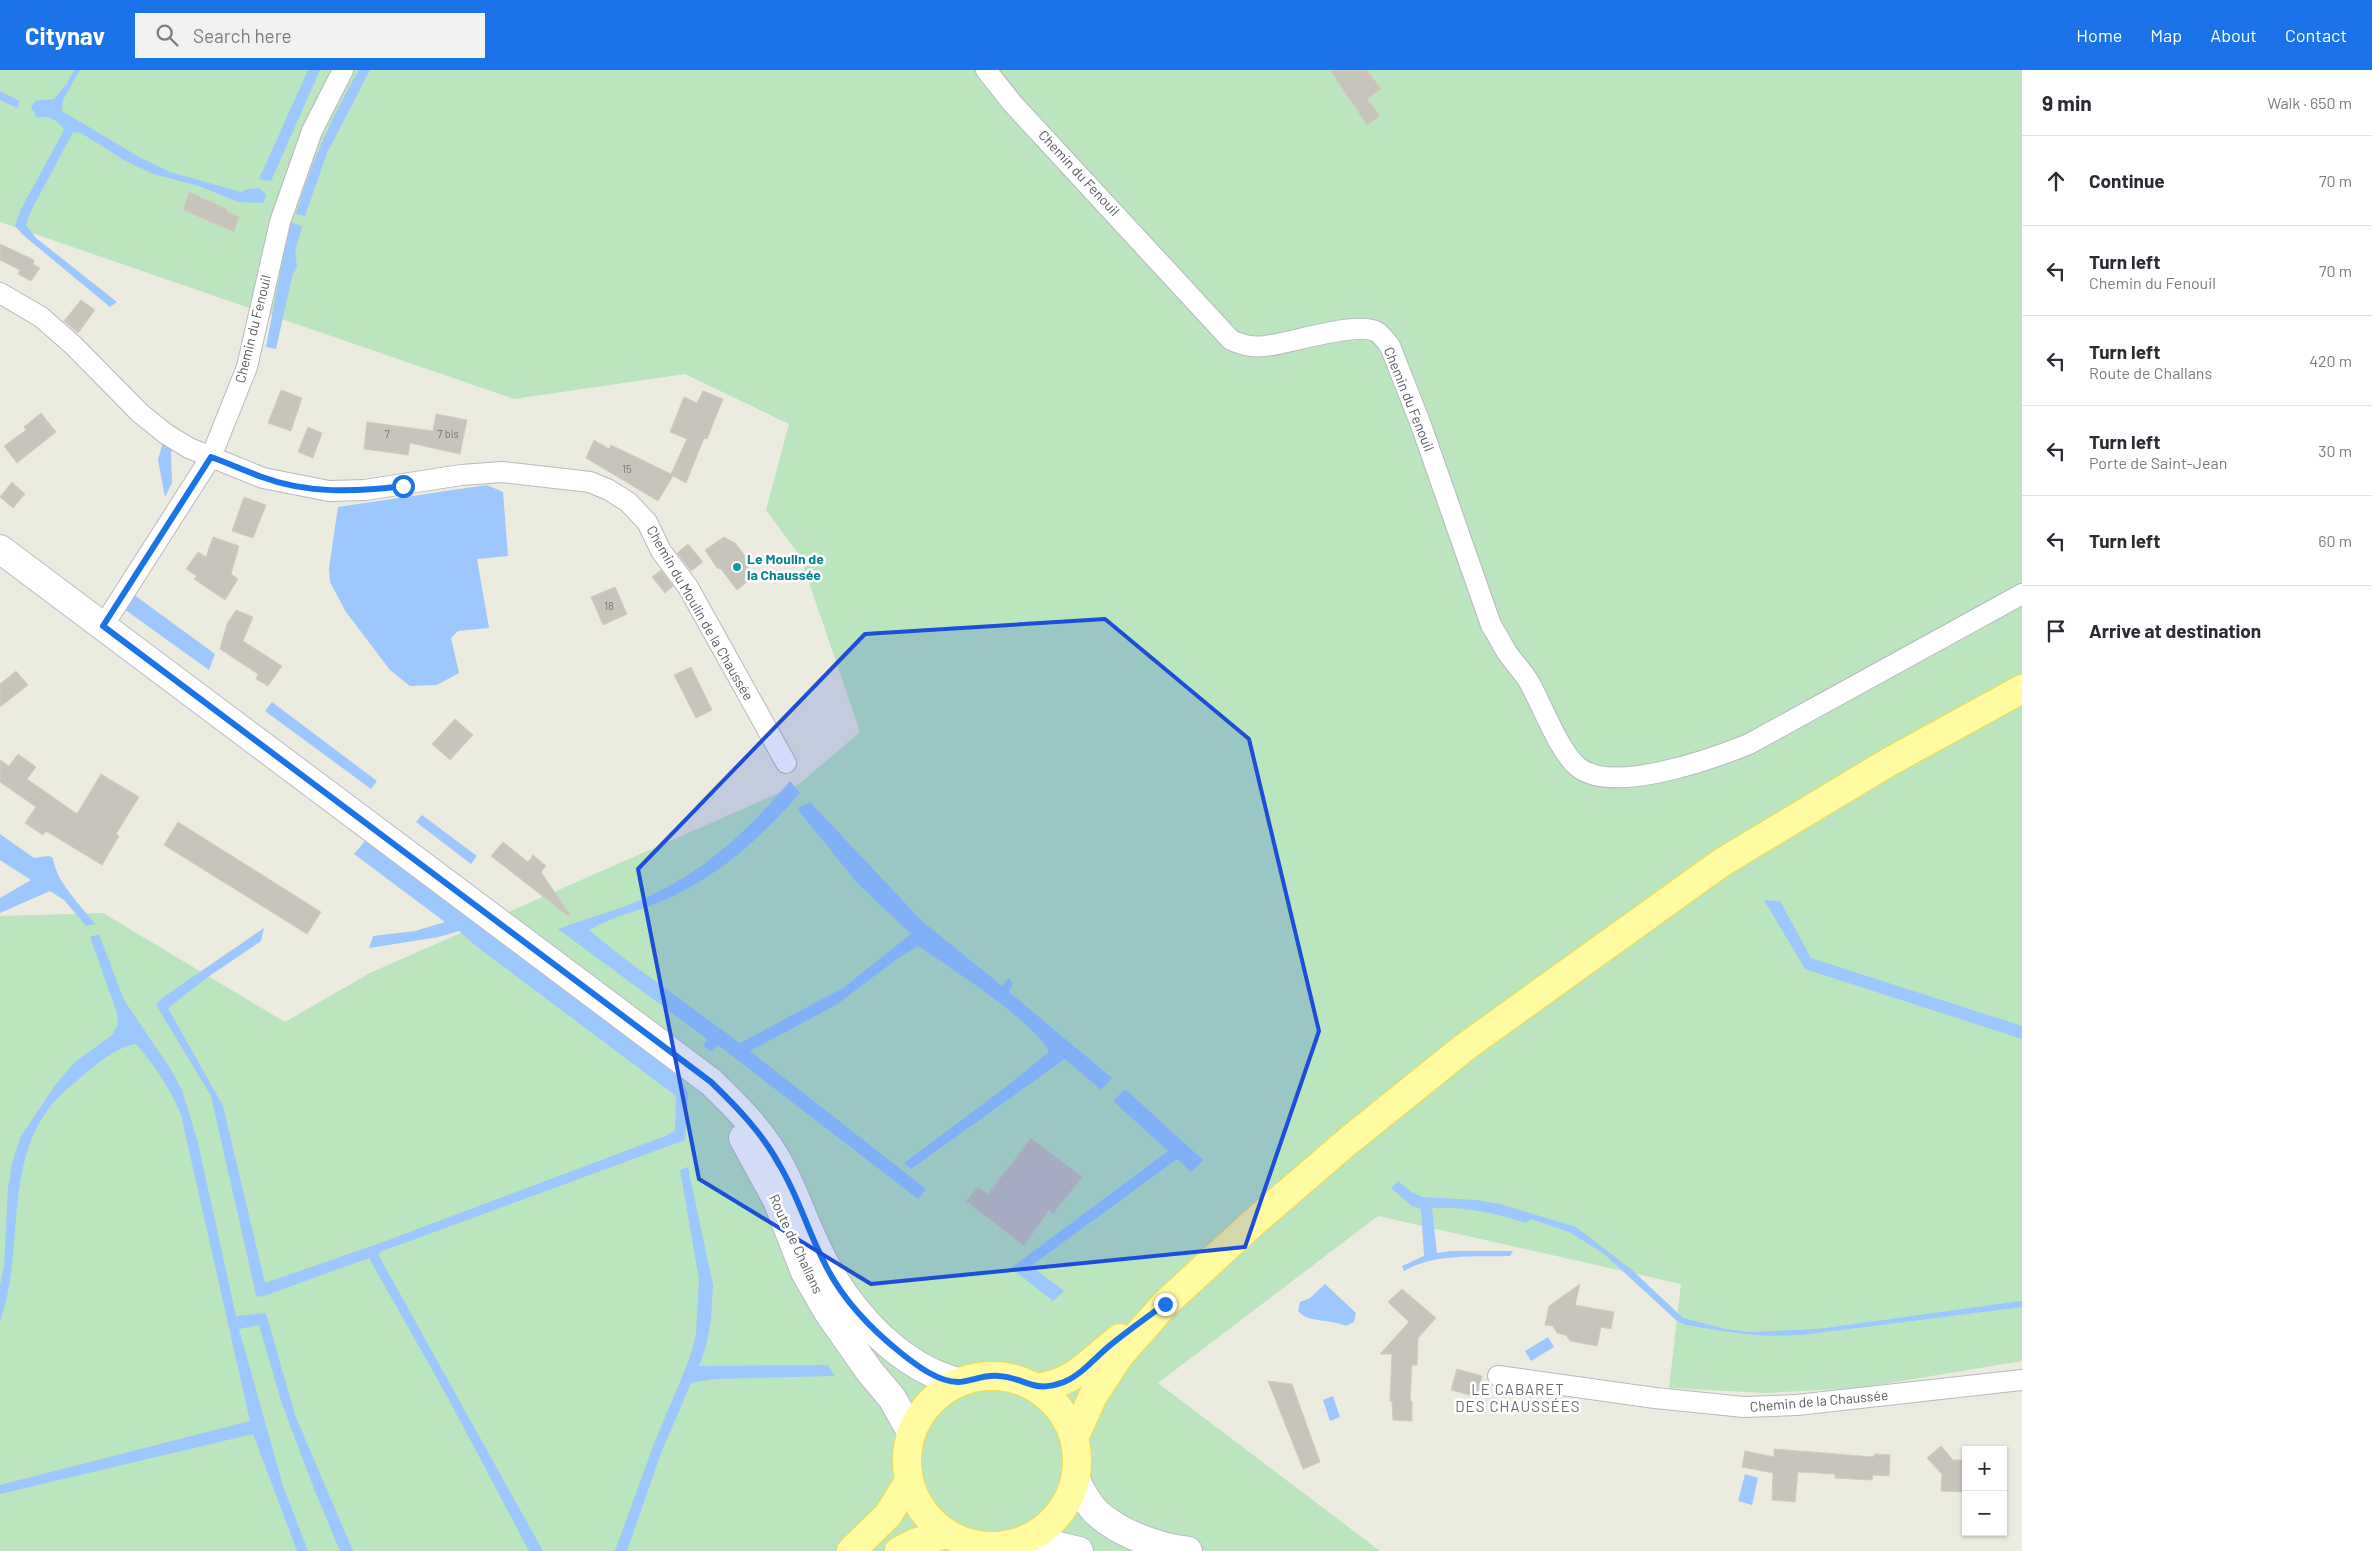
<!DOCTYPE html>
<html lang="en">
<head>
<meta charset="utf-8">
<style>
	:root { --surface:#fff; --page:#f2f2f3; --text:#2b2b33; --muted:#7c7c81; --line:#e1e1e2; --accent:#1a73e8 }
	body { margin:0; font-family:Barlow,sans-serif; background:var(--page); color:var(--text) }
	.controls { position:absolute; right:15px; bottom:15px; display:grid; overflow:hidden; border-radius:0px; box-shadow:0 1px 4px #0004 }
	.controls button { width:45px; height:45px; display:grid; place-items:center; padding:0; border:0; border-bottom:1px solid var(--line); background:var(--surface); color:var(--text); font:25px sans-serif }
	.stop { position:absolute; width:15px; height:15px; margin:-11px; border:4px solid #1a73e8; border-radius:50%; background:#fff }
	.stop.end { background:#1a73e8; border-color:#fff; box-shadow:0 1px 5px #0008 }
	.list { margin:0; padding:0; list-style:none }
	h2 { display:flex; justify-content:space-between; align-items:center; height:65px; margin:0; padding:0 20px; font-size:21px }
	h2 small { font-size:16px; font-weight:400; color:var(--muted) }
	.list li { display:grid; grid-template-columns:32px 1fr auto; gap:15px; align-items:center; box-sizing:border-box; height:90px; padding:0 20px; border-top:1px solid var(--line) }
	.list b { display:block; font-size:19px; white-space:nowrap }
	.list p { margin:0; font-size:16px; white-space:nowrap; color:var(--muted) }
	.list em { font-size:16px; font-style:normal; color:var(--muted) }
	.icon { flex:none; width:28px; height:28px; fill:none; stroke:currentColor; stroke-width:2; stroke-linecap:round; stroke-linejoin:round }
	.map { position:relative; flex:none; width:2022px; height:1481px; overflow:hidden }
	header { display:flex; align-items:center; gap:30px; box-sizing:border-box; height:70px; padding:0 25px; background:var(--accent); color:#fff }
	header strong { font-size:24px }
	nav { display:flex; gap:28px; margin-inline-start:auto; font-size:18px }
	.search { width:350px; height:45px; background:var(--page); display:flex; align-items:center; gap:12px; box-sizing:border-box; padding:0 18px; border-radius:0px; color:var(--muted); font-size:19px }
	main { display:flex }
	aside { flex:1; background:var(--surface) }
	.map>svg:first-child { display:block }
	.green { fill:#bae5bf }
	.water { fill:#9cc8ff }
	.building { fill:#c7c4bc; stroke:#d1cdbd }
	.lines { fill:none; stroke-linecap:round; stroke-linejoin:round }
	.street-casing { stroke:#b7b9bf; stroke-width:22 }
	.secondary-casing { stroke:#babcc4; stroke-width:30 }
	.primary-casing { stroke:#f5db4e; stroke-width:30 }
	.street { stroke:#fff; stroke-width:20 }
	.secondary { stroke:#fff; stroke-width:28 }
	.primary { stroke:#fffba1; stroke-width:28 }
	.route { stroke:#1a73e8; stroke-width:6 }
	.marked { fill:#1d4ed8; fill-opacity:0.2; stroke:#1d4ed8; stroke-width:4; stroke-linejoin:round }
	.culture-dot { fill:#0f9aa8; stroke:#fff; stroke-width:2 }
	.labels { text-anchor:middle; stroke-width:5; stroke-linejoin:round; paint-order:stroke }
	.number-label { font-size:11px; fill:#747578 }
	.street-label { font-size:14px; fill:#585b61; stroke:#fff }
	.culture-label { font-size:14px; font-weight:bold; fill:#0d838f; stroke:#fff; text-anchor:start }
	.neighbourhood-label { font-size:15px; letter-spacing:1px; fill:#696d73; stroke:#fff }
</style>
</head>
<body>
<header>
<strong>Citynav</strong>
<div class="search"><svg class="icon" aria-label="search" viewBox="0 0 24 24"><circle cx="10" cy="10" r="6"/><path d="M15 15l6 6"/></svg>Search here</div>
<nav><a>Home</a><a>Map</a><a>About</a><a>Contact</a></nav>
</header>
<main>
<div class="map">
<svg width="2022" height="1481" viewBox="0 0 2022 1481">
	<rect width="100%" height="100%" fill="#ecebdf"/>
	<!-- green -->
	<path class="green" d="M0 0H2022V1291L1859 1318 1766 1323 1669 1318 1681 1214 1378 1146 1158 1313 1380 1481H0V846L103 843 285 952 370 903 799 714 860 662 800 486 766 440 789 354 685 304 514 329 0 152Z"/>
	<!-- water -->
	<path class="water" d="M74 0H80L63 30 62 41 139 87 170 102 241 122 247 119 259 118 266 124 264 133 238 132 199 116 153 104 124 90 81 63 73 62 30 143 26 155 36 168 117 232 110 237 23 165 15 156 20 141 64 60C60 51 46 44 37 48L31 37 35 31 54 29 67 13Z
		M308 0H320L271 111 259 109Z
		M359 0H370L327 83 305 146 296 144C312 91 331 48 359 0Z
		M0 21 20 31 17 38 0 30Z
		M290 152 302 156 295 182 297 196 292 207 276 279 266 277Z
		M163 372 174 377 171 382 172 413 165 427 158 390Z
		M487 415 503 422 508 486 477 489 489 558 458 561 451 568 459 603 437 615 410 616 390 600 346 542 330 512 329 498 338 437Z
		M133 524 215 584 209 600 124 539Z
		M272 632 377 711 371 719 265 641Z
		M790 711 800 723C764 764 724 802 675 825 648 839 615 845 589 860L621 886 740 973 843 918 911 864 858 814 798 740 801 736 810 732 922 851 1002 916 1009 908 1013 914 1009 922 1112 1008 1101 1020 1065 989 911 1099 904 1093 1002 1020 1049 982C1040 956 944 893 918 876L897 889 836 935 750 981 926 1119 918 1129 718 975 711 981 703 976 707 969 558 859C587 848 619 840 647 827 707 800 748 760 790 711Z
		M422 745 477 786 471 794 416 752Z
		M0 764 34 788 49 786 53 788C56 812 80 834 95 854L86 856 64 830 50 821 0 843V828L31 810 0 790Z
		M366 770 681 1008 688 1023 685 1070 380 1182 379 1186 543 1481H529L448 1328 369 1188 261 1227 256 1225 211 1026 156 935 162 928 264 858 261 871 208 907 168 938 223 1036 265 1213 383 1172 665 1066 675 1061 676 1026 476 876 459 861 439 867 369 878 373 866 415 861 445 852 354 784Z
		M1764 830 1780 831 1811 888 2022 956V969L1805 899Z
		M99 864 124 930 170 998 182 1020 198 1073 236 1246 266 1243 295 1345 353 1481H340L314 1419 281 1331 259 1255 239 1259 283 1416 308 1481H297L253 1364 0 1424V1415L250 1351 181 1045C170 1018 155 996 136 974 117 977 99 992 85 1004 72 1015 59 1025 49 1038 3 1100 25 1183 0 1251V1215L4 1196 8 1118 12 1093 21 1066 56 1014 75 992 112 965 118 954 117 943 90 867Z
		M1125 1019 1203 1090 1191 1102 1177 1089 1031 1196 1064 1221 1053 1231 1011 1198 1168 1081 1113 1031Z
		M688 1097 713 1215 711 1250 706 1276 699 1296 828 1295 835 1306 714 1309 691 1313 661 1383 627 1481H615L653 1376 689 1290 696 1265 699 1209 680 1100Z
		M1398 1111 1413 1123 1423 1127 1476 1130 1500 1134 1576 1157 1632 1200 1683 1248 1726 1259 1748 1262 1818 1259 2013 1232 2022 1231V1237L1802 1265C1759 1268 1728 1262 1686 1255L1677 1251 1603 1183 1569 1162 1531 1149 1526 1153C1497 1143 1462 1136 1432 1138L1437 1183 1450 1181H1513L1510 1186C1476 1187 1434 1183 1404 1201L1402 1196 1424 1186 1421 1139 1412 1136 1391 1118Z
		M1325 1214 1356 1243 1354 1252 1346 1256C1331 1249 1308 1253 1298 1241L1300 1232 1310 1228Z
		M1548 1267 1554 1277 1531 1291 1525 1281Z
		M1333 1326 1340 1347 1330 1351 1323 1330Z
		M1745 1404 1758 1408 1752 1435 1738 1431Z"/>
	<!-- building -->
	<path class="building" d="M1330 0H1367L1381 19 1367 29 1380 46 1367 55Z
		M189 122 227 139 226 141 239 147 234 162 183 140Z
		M0 174 34 190 33 194 40 198 31 211 18 204 20 200 0 190Z
		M81 230 95 240 78 263 64 251Z
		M281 320 302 328 291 361 268 353Z
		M703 321 723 329 707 369 704 368 686 413 673 406 658 431 586 388 594 370 609 379 611 375 671 404 687 369 670 362 684 327 697 333Z
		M41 343 56 362 17 393 4 376 26 360 24 357Z
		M436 344 467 350 460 384 410 373 408 385 364 379 367 352 433 361Z
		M308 357 322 363 313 388 298 382Z
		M12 412 25 424 13 438 0 427Z
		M244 427 266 435 253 468 232 461Z
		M213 467 239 476 231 504 238 509 225 530 194 509 197 506 186 499 198 482 206 487Z
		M724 467 735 473 749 491 745 494 755 506 737 520 721 499 717 498 705 480Z
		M688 474 703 492 691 501 677 483Z
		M661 500 673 516 665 523 652 507Z
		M615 517 627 544 603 555 591 527Z
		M236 540 253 547 243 571 282 596 268 616 256 609 258 604 220 579 227 554Z
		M691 597 712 640 696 648 674 605Z
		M16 601 28 615 0 637V614Z
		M455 649 473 665 450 690 432 674Z
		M18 684 36 697 27 709 77 744 101 704 139 727 116 764 119 766 102 795 46 761 43 765 25 753 36 737 0 712V690L9 696Z
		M178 752 321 842 307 864 164 775Z
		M503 772 528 792 533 785 546 796 541 802 570 845 568 846 491 786Z
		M1031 1068 1082 1107 1053 1144 1049 1140 1024 1176 966 1131 978 1117 988 1124Z
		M1580 1214 1575 1235 1614 1242 1611 1259 1601 1257 1597 1276 1570 1271 1566 1265 1557 1263 1553 1256 1545 1255 1549 1236Z
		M1402 1219 1436 1248 1418 1268 1417 1295H1412L1410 1331H1412V1351L1393 1350 1392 1331H1390L1392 1284H1380L1409 1252 1388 1232Z
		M1457 1299 1482 1306 1477 1327 1451 1320Z
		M1268 1311 1292 1314 1320 1392 1303 1399Z
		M1941 1376 1953 1390H1966V1409H1963L1962 1422 1941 1421 1942 1404 1927 1388Z
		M1774 1379 1873 1387 1875 1384 1890 1385 1889 1406 1873 1405 1872 1410 1835 1408V1404L1798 1402 1795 1432 1772 1430 1773 1403 1742 1397 1745 1381 1774 1387Z"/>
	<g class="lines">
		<defs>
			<path id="street" d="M986 0 1013 34 1231 270C1242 275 1253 278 1265 276 1288 274 1359 250 1377 262 1382 265 1386 271 1390 276L1421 355 1491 555C1496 563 1501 572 1506 581 1513 592 1523 601 1529 612 1542 634 1559 682 1578 697 1612 725 1712 689 1749 674L2022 524
				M0 223 41 247 73 275 140 343 166 364 189 378 263 408 329 421 365 420 461 405 502 402 590 412 609 420 628 432 647 452 661 481 688 517 786 693
				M103 556 211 387 247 297 280 152 312 61 343 0
				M1498 1306 1655 1328 1744 1337 1797 1335 2022 1310"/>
			<path id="secondary" d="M0 479 711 1012C737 1037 764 1064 781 1097 797 1128 808 1163 825 1194 853 1245 900 1297 958 1312
				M743 1068 777 1130 805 1202 828 1242 870 1302 892 1328 911 1362
				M1075 1409C1081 1420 1087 1433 1096 1442 1120 1464 1157 1477 1188 1481
				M1028 1469 1079 1481"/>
			<path id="primary" d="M907 1391a85 85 0 1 1 170 0a85 85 0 1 1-170 0Z
				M1036 1318C1078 1312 1089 1291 1120 1268
				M1074 1368 1093 1326 1119 1286 1165 1234 1254 1152 1347 1072 1465 977 1721 793 1889 692 2022 619
				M851 1481 888 1445 909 1411
				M899 1481 917 1472 948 1464"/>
		</defs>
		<!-- street casing -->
		<use href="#street" class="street-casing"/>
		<!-- secondary casing -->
		<use href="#secondary" class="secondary-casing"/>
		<!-- primary casing -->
		<use href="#primary" class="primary-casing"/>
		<!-- street -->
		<use href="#street" class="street"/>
		<!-- secondary -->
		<use href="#secondary" class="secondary"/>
		<!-- primary -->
		<use href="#primary" class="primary"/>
	</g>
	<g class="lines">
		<!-- route -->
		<path class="route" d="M403 416C356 422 307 424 262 407 245 401 228 393 211 387L103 556 711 1012C737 1037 763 1064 780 1096 798 1126 808 1161 824 1192 841 1228 871 1259 901 1283 916 1295 938 1312 958 1312 970 1312 984 1304 999 1306 1027 1308 1032 1324 1064 1312 1081 1305 1094 1289 1108 1277 1126 1262 1146 1248 1165 1234"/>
	</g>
	<!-- marked area -->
	<path class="marked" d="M1105 549 1249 669 1319 961 1245 1177 871 1214 699 1109 638 799 865 564Z"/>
	<!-- markers -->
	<circle class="culture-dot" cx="737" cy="497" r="5"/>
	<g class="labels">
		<!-- number labels -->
		<g class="number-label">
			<text x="387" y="368">7</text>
			<text x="448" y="368">7 bis</text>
			<text x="627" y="403">15</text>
			<text x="609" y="540">18</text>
		</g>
		<!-- street labels -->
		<g class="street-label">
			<text transform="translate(1079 103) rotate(47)" y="5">Chemin du Fenouil</text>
			<text transform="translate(253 259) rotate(-76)" y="5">Chemin du Fenouil</text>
			<text transform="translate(1409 329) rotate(68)" y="5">Chemin du Fenouil</text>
			<text transform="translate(700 543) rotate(60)" y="5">Chemin du Moulin de la Chaussée</text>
			<text transform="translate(796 1174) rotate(65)" y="5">Route de Challans</text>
			<text transform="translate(1819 1331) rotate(-5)" y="5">Chemin de la Chaussée</text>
		</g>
		<!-- culture labels -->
		<g class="culture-label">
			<text x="747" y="494">Le Moulin de<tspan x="747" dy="16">la Chaussée</tspan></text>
		</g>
		<!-- neighbourhood labels -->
		<g class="neighbourhood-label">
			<text x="1518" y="1325">LE CABARET<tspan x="1518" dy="17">DES CHAUSSÉES</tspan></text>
		</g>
	</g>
</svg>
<div class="controls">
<button>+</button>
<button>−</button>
</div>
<div class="stop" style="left:403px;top:416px"></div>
<div class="stop end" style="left:1165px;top:1234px"></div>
</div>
<aside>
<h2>9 min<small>Walk · 650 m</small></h2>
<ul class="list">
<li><svg class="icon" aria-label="ahead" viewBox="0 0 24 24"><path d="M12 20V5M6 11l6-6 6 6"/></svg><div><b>Continue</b></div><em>70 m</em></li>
<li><svg class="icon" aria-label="left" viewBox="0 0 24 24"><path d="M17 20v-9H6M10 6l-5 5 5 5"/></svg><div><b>Turn left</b><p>Chemin du Fenouil</p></div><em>70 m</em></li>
<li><svg class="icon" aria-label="left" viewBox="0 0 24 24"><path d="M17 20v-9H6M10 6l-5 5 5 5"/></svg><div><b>Turn left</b><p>Route de Challans</p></div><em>420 m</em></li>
<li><svg class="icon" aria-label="left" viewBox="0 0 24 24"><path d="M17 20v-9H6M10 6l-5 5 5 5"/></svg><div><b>Turn left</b><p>Porte de Saint-Jean</p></div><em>30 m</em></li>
<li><svg class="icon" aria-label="left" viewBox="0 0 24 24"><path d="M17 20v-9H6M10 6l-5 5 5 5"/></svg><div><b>Turn left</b></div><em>60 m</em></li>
<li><svg class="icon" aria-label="arrive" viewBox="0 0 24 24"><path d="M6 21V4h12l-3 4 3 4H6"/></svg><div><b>Arrive at destination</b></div></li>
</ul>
</aside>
</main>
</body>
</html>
